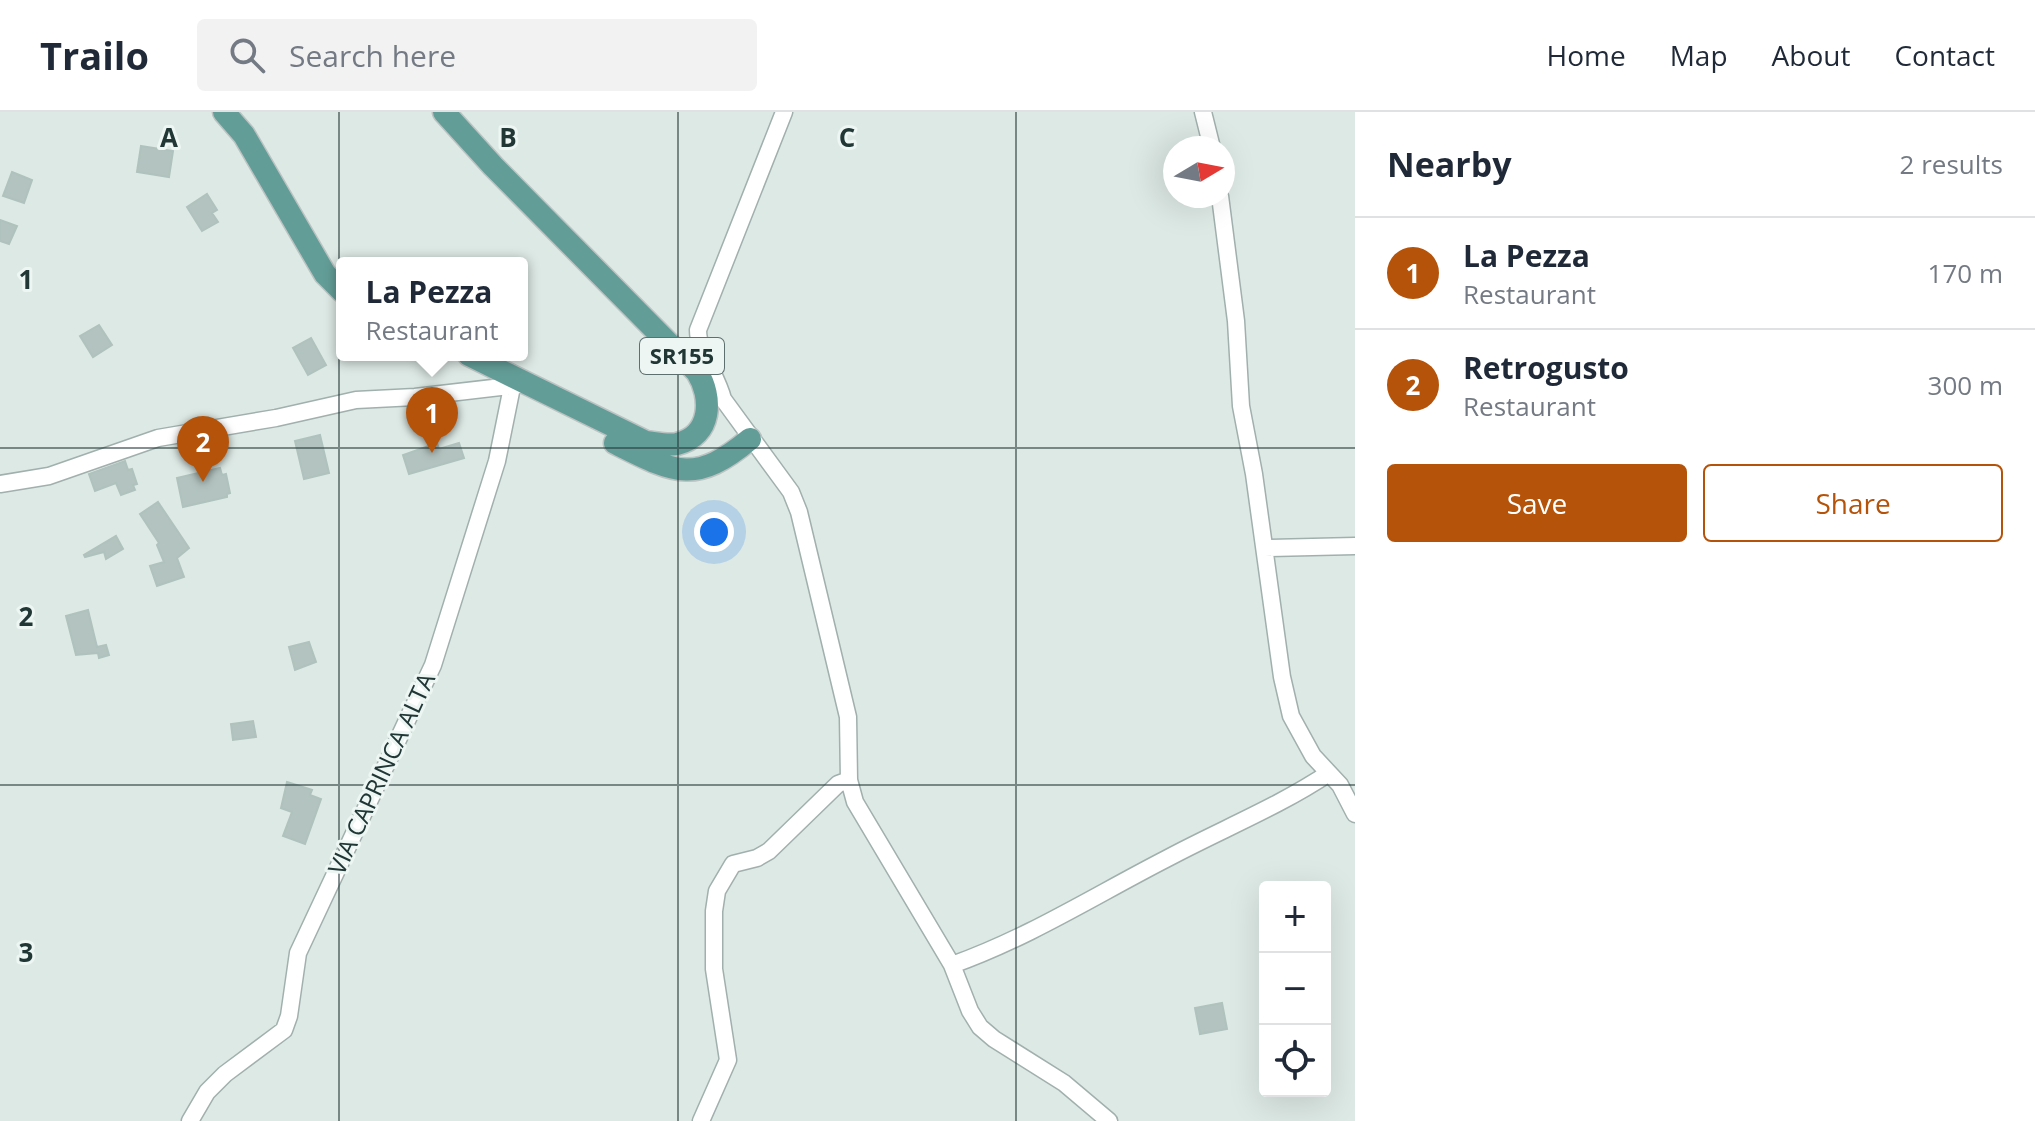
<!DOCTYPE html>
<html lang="en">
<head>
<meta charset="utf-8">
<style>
	:root { --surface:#fff; --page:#f2f2f3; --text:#1f2937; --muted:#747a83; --line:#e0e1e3; --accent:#b45309 }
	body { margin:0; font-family:"Open Sans",sans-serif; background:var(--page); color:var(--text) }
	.controls { position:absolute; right:24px; bottom:24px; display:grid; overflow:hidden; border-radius:8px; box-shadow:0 8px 32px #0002 }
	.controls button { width:72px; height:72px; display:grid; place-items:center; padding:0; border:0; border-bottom:2px solid var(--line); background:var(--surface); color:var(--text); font:40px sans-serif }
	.compass { position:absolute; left:1163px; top:24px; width:72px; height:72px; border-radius:50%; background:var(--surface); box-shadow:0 8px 32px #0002; rotate:80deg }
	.you { position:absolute; left:714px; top:420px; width:28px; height:28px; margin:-20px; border:6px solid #fff; border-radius:50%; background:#1a73e8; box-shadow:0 0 0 12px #1a73e833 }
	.badge { display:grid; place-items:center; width:52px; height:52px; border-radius:50%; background:var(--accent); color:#fff; font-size:26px; font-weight:700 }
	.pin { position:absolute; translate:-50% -66px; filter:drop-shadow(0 2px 4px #0008) }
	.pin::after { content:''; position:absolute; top:42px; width:28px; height:24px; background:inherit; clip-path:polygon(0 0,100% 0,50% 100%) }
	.popup { position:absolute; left:336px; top:145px; width:192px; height:104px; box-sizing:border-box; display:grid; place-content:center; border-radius:8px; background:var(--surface); filter:drop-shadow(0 2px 6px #0005); font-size:26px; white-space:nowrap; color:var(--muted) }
	.popup b { font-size:30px; color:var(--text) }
	.popup::after { content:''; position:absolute; left:50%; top:100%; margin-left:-16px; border:16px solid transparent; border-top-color:var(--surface) }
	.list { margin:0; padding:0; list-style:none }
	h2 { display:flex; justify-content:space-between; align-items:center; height:104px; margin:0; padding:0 32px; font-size:34px }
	h2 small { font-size:26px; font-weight:400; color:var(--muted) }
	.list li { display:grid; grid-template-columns:52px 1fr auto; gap:24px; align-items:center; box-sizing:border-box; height:112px; padding:0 32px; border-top:2px solid var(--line) }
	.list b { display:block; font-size:30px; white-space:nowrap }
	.list p { margin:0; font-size:26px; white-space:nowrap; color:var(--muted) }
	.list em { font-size:26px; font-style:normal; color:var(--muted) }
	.actions { display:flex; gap:16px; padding:24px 32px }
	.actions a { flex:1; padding:18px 0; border:2px solid var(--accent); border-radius:8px; text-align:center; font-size:28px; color:var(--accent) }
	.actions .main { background:var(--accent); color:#fff }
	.icon { flex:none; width:44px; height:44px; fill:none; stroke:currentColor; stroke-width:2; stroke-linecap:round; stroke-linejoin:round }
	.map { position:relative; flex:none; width:1355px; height:1009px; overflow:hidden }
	header { display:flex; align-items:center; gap:48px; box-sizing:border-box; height:112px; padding:0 40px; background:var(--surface); border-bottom:2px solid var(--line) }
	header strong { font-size:38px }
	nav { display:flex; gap:44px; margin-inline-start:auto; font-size:28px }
	.search { width:560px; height:72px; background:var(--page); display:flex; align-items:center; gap:20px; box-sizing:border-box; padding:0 28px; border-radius:8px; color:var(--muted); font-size:30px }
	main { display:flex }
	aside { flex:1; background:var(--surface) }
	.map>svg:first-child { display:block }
	.building { fill:#b3c3bf; stroke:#b0c2bd; stroke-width:2 }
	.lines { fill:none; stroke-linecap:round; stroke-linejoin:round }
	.minor-casing { stroke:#a1b0ad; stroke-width:19 }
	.major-casing { stroke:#bcc3c2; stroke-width:25 }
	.minor { stroke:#fff; stroke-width:16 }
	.major { stroke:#639d97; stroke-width:22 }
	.grid { fill:none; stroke:#203735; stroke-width:2; stroke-opacity:0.55 }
	.labels { text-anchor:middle; stroke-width:6; stroke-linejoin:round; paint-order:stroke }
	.shield { fill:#edf6f3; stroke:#5e706e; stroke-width:2 }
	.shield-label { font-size:22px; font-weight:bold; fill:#203735 }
	.street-label { font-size:24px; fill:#203735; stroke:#edf6f3 }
	.grid-label { font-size:26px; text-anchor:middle; font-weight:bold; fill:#203735; stroke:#edf6f3; stroke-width:6; stroke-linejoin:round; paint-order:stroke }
</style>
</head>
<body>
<header>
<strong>Trailo</strong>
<div class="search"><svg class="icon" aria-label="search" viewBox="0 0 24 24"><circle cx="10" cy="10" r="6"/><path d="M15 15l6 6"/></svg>Search here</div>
<nav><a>Home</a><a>Map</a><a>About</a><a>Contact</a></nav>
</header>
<main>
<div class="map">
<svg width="1355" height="1009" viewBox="0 0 1355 1009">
	<rect width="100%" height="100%" fill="#dde9e5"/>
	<!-- building -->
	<path class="building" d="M141 34 173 39 169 65 137 60Z
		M12 60 32 68 24 91 3 84Z
		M207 82 217 98 212 101 218 110 202 119 187 95Z
		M0 108 17 114 9 132 0 129Z
		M99 213 112 233 93 245 80 224Z
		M311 226 326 253 308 263 293 236Z
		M320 323 329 361 304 367 295 329Z
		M437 331 439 337 459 331 464 346 409 362 403 343Z
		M125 349 128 358 132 357 137 372 133 373 135 378 121 383 116 371 95 379 89 362Z
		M220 356 222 363 226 362 230 381 227 382V385L183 395 177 366Z
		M158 390 189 436 177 446 184 465 157 474 150 454 164 450 157 433 159 431 140 402Z
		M116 424 123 437 106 447 104 440 85 445 84 443Z
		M88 498 97 535 106 533 109 543 99 546 98 541 76 543 66 504Z
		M309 530 316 550 295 558 289 535Z
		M253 609 256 625 233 628 231 612Z
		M287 670 312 678 310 683 321 687 305 732 283 724 292 700 281 696Z
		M1222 891 1227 917 1200 922 1195 896Z"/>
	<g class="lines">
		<defs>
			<path id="minor" d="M1203 0 1212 36
				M1220 84 1236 209 1241 294 1254 362 1282 565 1291 604 1313 644 1340 673 1355 702
				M707 279 723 287 791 380 799 400 848 605 849 668 855 690 952 853 970 899 980 915 994 927 1064 971 1109 1009
				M723 287C717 263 698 240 698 218L784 0
				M0 372 49 364 158 326 276 306 356 288 415 285 518 273
				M1265 436 1355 434
				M952 853C1028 826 1094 784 1166 747 1220 718 1278 695 1329 661
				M190 1009 207 980 225 962 284 918 289 904 298 841 433 553 497 349 512 275
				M701 1009 728 948 714 857V799L717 779 733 752 757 746 769 739 838 672 849 668"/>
			<path id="major" d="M224 0 244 23 325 162 342 179
				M444 0 493 54 697 260C713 285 712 324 677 332 667 334 656 331 646 330L469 243
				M615 331C675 361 695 373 750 327"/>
		</defs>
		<!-- minor casing -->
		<use href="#minor" class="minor-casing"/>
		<!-- major casing -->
		<use href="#major" class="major-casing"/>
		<!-- minor -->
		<use href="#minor" class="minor"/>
		<!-- major -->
		<use href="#major" class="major"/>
	</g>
	<!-- grid -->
	<path class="grid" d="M339 0V1009M678 0V1009M1016 0V1009M0 336H1355M0 673H1355"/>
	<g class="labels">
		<!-- shield labels -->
		<rect class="shield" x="640" y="226" width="84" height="36" rx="6"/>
		<g class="shield-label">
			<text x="682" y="252">SR155</text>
		</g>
		<!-- street labels -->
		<g class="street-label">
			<text transform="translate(382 662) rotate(-65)" y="8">VIA CAPRINCA ALTA</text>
		</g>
	</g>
	<g class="grid-label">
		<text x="169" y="35">A</text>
		<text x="508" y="35">B</text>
		<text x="847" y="35">C</text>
		<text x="26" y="177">1</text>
		<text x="26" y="514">2</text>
		<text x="26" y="850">3</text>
	</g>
</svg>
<div class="controls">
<button>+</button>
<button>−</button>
<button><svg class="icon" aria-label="locate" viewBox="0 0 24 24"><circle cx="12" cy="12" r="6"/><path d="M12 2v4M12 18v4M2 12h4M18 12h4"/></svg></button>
</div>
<svg class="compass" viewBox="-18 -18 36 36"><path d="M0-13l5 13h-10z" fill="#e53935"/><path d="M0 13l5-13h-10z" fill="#747a83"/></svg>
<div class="you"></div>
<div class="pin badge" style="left:432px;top:341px">1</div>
<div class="popup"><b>La Pezza</b>Restaurant</div>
<div class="pin badge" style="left:203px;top:370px">2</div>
</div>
<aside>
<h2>Nearby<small>2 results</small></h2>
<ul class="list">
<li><span class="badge">1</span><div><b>La Pezza</b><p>Restaurant</p></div><em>170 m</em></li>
<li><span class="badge">2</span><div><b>Retrogusto</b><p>Restaurant</p></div><em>300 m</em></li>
</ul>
<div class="actions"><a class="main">Save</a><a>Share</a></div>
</aside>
</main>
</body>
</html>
